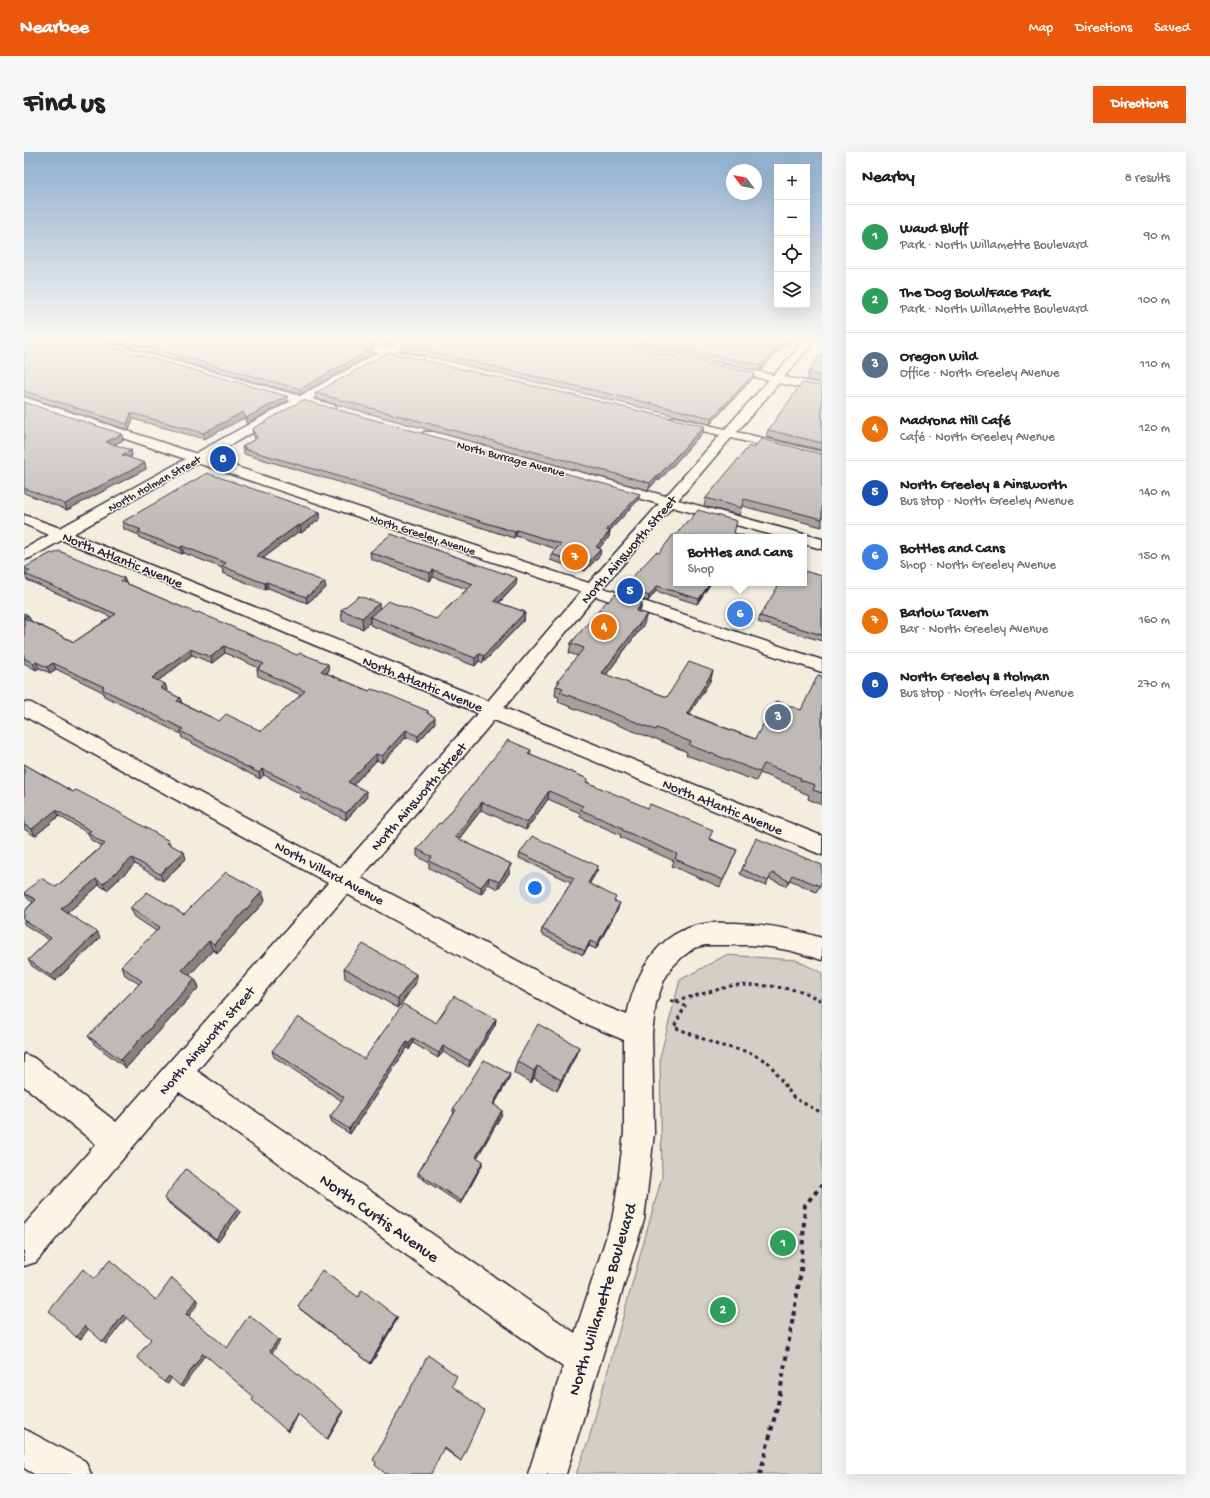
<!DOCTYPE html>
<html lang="en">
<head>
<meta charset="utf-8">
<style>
	:root { --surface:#fff; --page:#f6f6f6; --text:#202124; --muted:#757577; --line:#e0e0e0; --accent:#ea580c }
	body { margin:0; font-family:"Gochi Hand",sans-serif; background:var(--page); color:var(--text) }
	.controls { position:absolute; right:12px; top:12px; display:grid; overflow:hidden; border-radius:0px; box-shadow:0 4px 16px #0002 }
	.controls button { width:36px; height:36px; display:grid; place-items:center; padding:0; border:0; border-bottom:1px solid var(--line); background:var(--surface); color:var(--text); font:20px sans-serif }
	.compass { position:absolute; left:702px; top:12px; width:36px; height:36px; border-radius:50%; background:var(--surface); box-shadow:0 4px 16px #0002; rotate:302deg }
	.you { position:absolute; left:511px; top:736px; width:14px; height:14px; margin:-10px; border:3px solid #fff; border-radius:50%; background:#1a73e8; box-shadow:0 0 0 6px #1a73e833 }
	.badge { display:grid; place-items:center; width:26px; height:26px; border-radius:50%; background:var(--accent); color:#fff; font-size:13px; font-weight:700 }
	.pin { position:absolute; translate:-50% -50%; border:2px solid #fff; box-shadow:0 1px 4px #0006 }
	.popup { position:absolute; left:649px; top:382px; width:134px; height:52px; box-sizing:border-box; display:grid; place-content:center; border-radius:0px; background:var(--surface); filter:drop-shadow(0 1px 3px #0005); font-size:13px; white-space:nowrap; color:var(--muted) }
	.popup b { font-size:15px; color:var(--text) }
	.popup::after { content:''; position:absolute; left:50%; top:100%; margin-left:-8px; border:8px solid transparent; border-top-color:var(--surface) }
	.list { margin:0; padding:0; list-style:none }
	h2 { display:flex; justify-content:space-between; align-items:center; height:52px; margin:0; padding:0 16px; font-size:17px }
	h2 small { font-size:13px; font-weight:400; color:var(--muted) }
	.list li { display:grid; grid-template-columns:26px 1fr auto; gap:12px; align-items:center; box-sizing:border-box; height:64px; padding:0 16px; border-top:1px solid var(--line) }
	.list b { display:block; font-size:15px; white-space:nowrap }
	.list p { margin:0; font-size:13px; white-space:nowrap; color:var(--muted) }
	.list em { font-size:13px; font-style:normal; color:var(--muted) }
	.icon { flex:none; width:22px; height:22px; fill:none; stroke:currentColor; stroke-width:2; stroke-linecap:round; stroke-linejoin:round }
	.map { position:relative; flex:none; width:798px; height:1322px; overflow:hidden; border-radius:0px }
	header { display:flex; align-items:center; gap:24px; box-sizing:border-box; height:56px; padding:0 20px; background:var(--accent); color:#fff }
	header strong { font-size:19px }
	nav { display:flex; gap:22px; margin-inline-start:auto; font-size:14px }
	.intro { display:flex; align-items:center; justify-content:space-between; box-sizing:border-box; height:96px; padding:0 24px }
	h1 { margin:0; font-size:28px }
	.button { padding:10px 18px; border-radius:0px; background:var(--accent); color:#fff; font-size:14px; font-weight:700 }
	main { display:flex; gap:24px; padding:0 24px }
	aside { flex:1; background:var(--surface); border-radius:0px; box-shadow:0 4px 16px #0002 }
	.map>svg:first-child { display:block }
	.green { fill:#d4cfc6; stroke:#7b7880 }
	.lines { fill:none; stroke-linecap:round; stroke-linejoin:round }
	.minor-casing { stroke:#22223b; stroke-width:3 }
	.major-casing { stroke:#22223b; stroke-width:3 }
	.path-far1 { stroke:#22223b; stroke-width:3; stroke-dasharray:3.5 3.5; stroke-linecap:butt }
	.path { stroke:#22223b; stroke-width:4; stroke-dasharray:4.5 4.5; stroke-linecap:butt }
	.minor { fill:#fcf5e5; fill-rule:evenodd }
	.major { fill:#fcf5e5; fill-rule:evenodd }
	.wall { fill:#a4a09d; stroke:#22223b; fill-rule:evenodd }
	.shaded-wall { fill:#86827f; stroke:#22223b }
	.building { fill:#bfbab6; stroke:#22223b; fill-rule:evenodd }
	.labels { text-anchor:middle; stroke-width:3; stroke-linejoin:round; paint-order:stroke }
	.far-street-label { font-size:12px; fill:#22223b; stroke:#fcf5e5 }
	.street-label { font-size:14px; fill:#22223b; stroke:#fcf5e5 }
	.near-street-label { font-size:17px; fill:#22223b; stroke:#fcf5e5 }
</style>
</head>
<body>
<header>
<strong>Nearbee</strong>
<nav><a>Map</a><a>Directions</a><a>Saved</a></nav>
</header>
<div class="intro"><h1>Find us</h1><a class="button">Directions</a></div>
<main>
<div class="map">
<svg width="798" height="1322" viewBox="0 0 798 1322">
	<rect width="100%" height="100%" fill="#f3edde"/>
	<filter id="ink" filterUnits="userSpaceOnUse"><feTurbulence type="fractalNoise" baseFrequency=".025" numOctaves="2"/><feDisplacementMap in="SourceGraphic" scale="8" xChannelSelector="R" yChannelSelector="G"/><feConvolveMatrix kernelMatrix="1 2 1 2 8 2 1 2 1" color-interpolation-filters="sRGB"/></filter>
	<g filter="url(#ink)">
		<!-- green -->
		<path class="green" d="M702 803 772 808 798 821V1322H552L564 1290 638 1025 636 905 656 828Z"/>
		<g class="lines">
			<defs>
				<path id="minor" d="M58 188H74L276 244 354 201 308 190 307 188H325L362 196 378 188H390L389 190 373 199 398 205 399 207 398 209 394 210 365 204 288 247 310 253 312 256 310 259 306 260 279 252 49 382 464 549 553 444 635 352 400 286 399 283 400 280H410L642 344 696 283 647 272 645 269 647 266 651 265 701 277 745 228 697 218 695 216 697 214 701 213 750 223 781 188H791L760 225 798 232V240L755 231 713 280 798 300V308L707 286 654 348 798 387V397L780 392V385H755L648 355 565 452 480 556 798 684V703L470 568 337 726 575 852 603 863C612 821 633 779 680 772 690 770 701 771 711 771 741 772 769 777 798 786V808L768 799 747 795 726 793H681L670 796 658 805 647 816 640 828 632 851 628 881 630 981 620 1068 542 1322H504L539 1215 155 940 12 1110 0 1114V1073L72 992 0 934V902L10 906 92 970 304 731 0 564V550L7 551 317 716 454 561 38 388 6 406 0 408V397L25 383 0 372V363L36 376 267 249 59 190ZM323 742 557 870 600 888V981L592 1046 588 1068 551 1181 173 919Z
					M0 1277 61 1309 67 1322H10L0 1316Z"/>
				<path id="major" d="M0 245 798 508V520L0 253Z"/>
			</defs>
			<!-- minor casing -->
			<use href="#minor" class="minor-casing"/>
			<!-- major casing -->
			<use href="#major" class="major-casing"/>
			<!-- path-far1 -->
			<path class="path-far1" d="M646 849H651L661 854 650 875 694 893 725 900 745 911 770 946 798 961
				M651 849 711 833 747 834 777 839 798 849"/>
			<!-- path -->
			<path class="path" d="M736 1322 754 1252 777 1119 781 1053 798 1033"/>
			<!-- minor -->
			<use href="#minor" class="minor"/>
			<!-- major -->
			<use href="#major" class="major"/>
		</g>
		<!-- wall -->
		<path class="wall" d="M0 188 263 244 264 249 223 272 220 266 180 287 109 267 105 278 0 244Z
			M79 188H313L349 202 277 242Z
			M329 188H375L362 195Z
			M587 188H768L766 191 761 194 759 193 736 219Z
			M377 193 729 226 686 272 377 198Z
			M798 201V231L783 228 785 224 783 223 786 217Z
			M798 234V298L742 285 744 278Z
			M291 241 680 274 679 280 635 329 633 328 624 338 292 247Z
			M0 250 99 288 90 293 107 298 108 304 105 306 121 311 122 317 43 358 0 341Z
			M228 277 616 342 614 348 585 379V385L575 396 576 403 561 419 526 408 527 402 532 397 492 384 490 386 308 328 220 302V300H219L218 295 231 287 229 282Z
			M730 296 798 302V375L718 354 715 363 680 354 682 346Z
			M296 360V367L277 381 274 380 239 406 302 436 283 451 244 436 242 438 233 435 199 421 198 416 160 401 158 402 116 386 115 383 100 377 98 370Z
			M346 400 492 433 475 451 501 460 500 468 459 511 455 509 451 514 346 473V470L339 477 318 469 317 458 356 456 412 467 443 437 409 425 406 429 347 407Z
			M635 401 652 431H687L673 452 632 439 624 449 598 441 599 435Z
			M0 416 100 426 102 431 305 519 302 521 345 539 404 559V562L411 571 394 590 382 585 358 611 353 608 329 633 343 645 322 668 276 645 275 641 240 623 236 627 213 615 212 614 158 586 157 582 80 544 79 540 32 517 26 521 15 516 12 518 0 511V461L7 469 50 490 87 465 3 428 1 422 2 421ZM201 501 235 516 233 517 234 524 277 543 237 579 195 569 158 551 156 546 142 539 143 538 141 532 134 529 168 503 188 511Z
			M798 424V489L734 470 736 464Z
			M584 450 618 451 616 460 620 472 582 523 643 545 689 519 686 529 665 562 731 587 777 558 798 524V653L784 647 785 643 771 637 772 635 736 621 732 629 662 603 663 600 630 586V587L534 550 535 545 531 544 532 534 534 532V528L554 504 545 501 547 491Z
			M507 598 506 603 564 627 563 630 686 687 713 698 696 735 648 714 650 709 596 685 597 683 556 665V661L524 647 502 678 457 658 435 687 487 712 486 720 474 737 464 732 457 742 405 716V711L393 704V697L417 672Z
			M0 612 49 640 145 689 146 693 162 707 139 729 111 712 83 738 75 733 43 761 76 786 31 829 8 814 4 808 25 788 0 772V759L9 750 4 747 0 741 32 735 78 694 67 688 64 681 35 664 11 684 0 677Z
			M730 691 796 734 792 740 766 728 762 734 745 727 742 734 716 722Z
			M496 701 574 714 573 719 565 732 590 749 594 756 572 797 565 794 559 803 517 782 518 777 547 730 495 706Z
			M238 740 241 749 193 801 189 798 165 823 171 827 175 835 102 916 70 892 64 884 115 832 101 823 97 814 132 779 111 765 106 756 160 762Z
			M320 816 392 831 374 856 321 826Z
			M472 867 471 873 445 915 419 900 414 906 389 891 385 898 383 896 326 982 308 970 306 965 318 949 250 905 248 899 340 907 412 871Z
			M555 895 550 907 533 939 510 926 507 931 490 921 493 909Z
			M485 927 470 953 478 962 453 1006 458 1013 437 1052 394 1024V1021L430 961 429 960V957Z
			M140 1046 214 1056 216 1060 194 1090 142 1049Z
			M334 1145 373 1165V1167L347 1212 276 1157 274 1155Z
			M428 1234 437 1309 419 1296Z"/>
		<!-- shaded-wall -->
		<path class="shaded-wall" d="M366 188H375L362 195V190Z
			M760 188 759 193 736 219 737 213Z
			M764 188H768L766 191 761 194 763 189Z
			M349 196V202L277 242 276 237Z
			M731 221 729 226 686 272 688 266Z
			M263 244 264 249 223 272 222 266Z
			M219 260 220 266 180 287 179 281Z
			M107 261 109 267 105 278 103 272Z
			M680 274 679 280 635 329 636 322Z
			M98 282 99 288 83 296 82 290Z
			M107 298 108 304 99 309 98 303Z
			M121 311 122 317 43 358 41 352Z
			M634 322 633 328 624 338 626 331Z
			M616 342 614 348 581 384 582 378Z
			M296 360V367L277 381 276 374Z
			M274 373V380L233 411 232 404Z
			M493 378 492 384 490 386 491 380Z
			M586 379 585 385 571 401 572 395Z
			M158 394 160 401 158 402 156 396Z
			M577 397 576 403 561 419 562 413Z
			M409 418V425L406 429V421Z
			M100 426 102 433 97 429Z
			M493 426 492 433 469 456 470 449Z
			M243 430 244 436 242 438 241 431Z
			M301 430 302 436 283 451 282 445Z
			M686 431H687L673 452 675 447Z
			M633 434 632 439 624 449 625 444Z
			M355 451 356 462 346 465V470L339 477 338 466Z
			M618 451 615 460 612 459Z
			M501 460 500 468 459 511 460 504Z
			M623 462 620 472 576 531 578 521Z
			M4 463 7 469 2 472 0 467V465Z
			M200 494 201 501 188 511 187 505Z
			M166 497 168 503 130 532 128 526Z
			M455 502V509L451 514V506Z
			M12 510 15 516 12 518 9 511Z
			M29 511 32 517 26 521 23 515Z
			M304 512 305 519 298 525 297 519Z
			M689 519 686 529 660 571 663 562Z
			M141 532 143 538 138 542 136 536Z
			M156 546 158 552 153 549Z
			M411 565V571L394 590V584Z
			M382 578V585L358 611V604Z
			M352 602 353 608 325 637 324 630Z
			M238 617 240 623 236 627 235 621Z
			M342 639 343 645 322 668V661Z
			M525 639 524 647 502 678 503 671Z
			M458 650 457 658 431 692V685Z
			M32 658 35 664 11 684 8 677Z
			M160 700 162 707 139 729 136 722Z
			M108 706 111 712 83 738 79 732Z
			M487 712 486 720 474 737 475 730Z
			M574 714 573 719 563 736 564 731Z
			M465 725 464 732 457 742V735Z
			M72 727 75 733 41 763 37 757Z
			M238 740 241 749 193 801 190 792Z
			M596 751 594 756 572 797 573 792Z
			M73 780 76 786 31 829 27 824Z
			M185 789 189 798 162 827 158 818Z
			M566 789 565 794 559 803Z
			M392 822V831L374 856V847Z
			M171 827 175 835 102 916 97 908Z
			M472 867 471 873 445 915 446 909Z
			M389 886V891L385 898V892Z
			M383 890V896L326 982 325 977Z
			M419 894V900L414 906 415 901Z
			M555 895 550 907 533 939 537 928Z
			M513 914 510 926 507 931 510 919Z
			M486 922 485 927 468 956 469 952Z
			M478 958V962L452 1008V1005Z
			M459 1009 458 1013 437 1052V1049Z
			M214 1056 216 1060 194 1090 192 1087Z
			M173 1147 175 1150 165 1164 162 1162Z
			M99 1163 103 1165 82 1192 79 1190Z
			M373 1165V1167L347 1212 346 1211Z
			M61 1174 65 1176 57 1187 52 1185Z
			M254 1187 256 1189 248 1201 246 1199Z
			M179 1201 181 1203 159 1235 156 1234Z
			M145 1224 148 1225 144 1232 140 1230Z
			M319 1259 320 1260 304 1287H303Z
			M273 1261 274 1262 264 1280 263 1279Z"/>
		<!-- building -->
		<path class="building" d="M0 188H62L263 244 222 266 219 260 179 281 107 261 103 272 0 239Z
			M96 188H313L349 196 276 237Z
			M350 188H366L362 190Z
			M387 188H569L731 221 688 266 377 193Z
			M612 188H764L763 189 760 188 737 213Z
			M365 200 680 274 636 322H634L626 331 291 241Z
			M798 201V224L785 221 788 218 786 217Z
			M778 231 798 234V291L744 278Z
			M279 248 616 342 582 378 586 379 572 395 577 397 562 413 527 402 537 392 493 378 491 380 307 322 220 297 222 296 218 295 233 286 228 277Z
			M0 250 98 282 82 290 107 298 98 303 121 311 41 352 0 336Z
			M737 287 798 302V367L720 347 717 356 682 346 725 294 730 296Z
			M183 321 296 360 276 374 274 373 232 404 301 430 282 445 243 430 241 431 232 428 198 414 202 411 158 394 156 396 114 380 117 378 98 370Z
			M674 358 713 369 710 381 725 385H652V431H686L675 447 633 434 625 444 599 435 632 400 635 401 649 383 651 384 663 369H665Z
			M367 382 493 426 470 449 501 460 460 504 455 502 451 506 346 465 364 449 412 467 449 432 409 418 406 421 346 400Z
			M35 399 100 426 97 429 158 455 173 461 174 460 273 503 276 501 304 512 297 519 345 539 347 537 358 540 404 559 403 561 411 565 394 584 382 578 358 604 352 602 324 630 342 639 322 661 275 638 277 636 238 617 235 621 211 609 212 608 156 579 159 577 78 537 80 535 29 511 23 515 12 510 9 511 0 506V466L50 490 92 462 1 422 6 419 0 416 27 401 29 402ZM200 494 240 512 233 517 281 539 237 579 202 562 195 569 153 549 156 546 136 536 141 532 128 526 166 497 187 505Z
			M780 419 798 424V483L736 464 756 431H780Z
			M591 442 618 451 612 459 623 462 578 521 643 545 665 510 689 519 663 562 731 587 752 549 777 558 794 523 798 524V641L789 638 791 633 776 628 777 626 740 612 736 620 665 593 667 590 633 576 632 578 536 540 539 536 532 534 536 529 534 528 560 496 547 491 583 449 584 450Z
			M335 444 355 451 338 466 317 458Z
			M0 461 4 463 0 465Z
			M484 588 507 598 504 602 564 627 562 630 624 656 626 652 689 678 685 687 713 698 699 728 651 707 653 702 598 678 599 676 557 658 559 654 525 639 503 671 458 650 431 685 487 712 475 730 465 725 457 735 405 709 408 705 393 697 415 671 417 672Z
			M0 612 49 640 52 638 91 658 145 689 143 691 160 700 136 722 108 706 79 732 72 727 37 757 73 780 27 824 4 808 27 786 0 768V759L12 748 0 741 17 726 32 735 81 692 64 681 67 679 32 658 8 677 0 673Z
			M508 684 574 714 564 731 592 745 590 749 596 751 573 792 566 789 561 799 518 777 550 726 496 701Z
			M732 686 798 713V728L796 734 768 723 765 729 748 721 744 729 718 717Z
			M202 720 238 740 190 792 185 789 158 818 171 827 97 908 64 884 118 829 97 814 136 775 106 756 123 740 160 762Z
			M339 792 392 822 374 847 320 816Z
			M430 844 472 867 446 909 419 894 415 901 389 886 385 892 383 890 325 977 306 965 320 945 248 899 274 865 340 907 379 852 412 871Z
			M514 872 555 895 537 928 513 914 510 919 493 909Z
			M460 908 486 922 469 952 478 958 452 1005 459 1009 437 1049 394 1021 432 958 429 957Z
			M162 1017 214 1056 192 1087 140 1046Z
			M86 1108 132 1148 148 1126 173 1147 162 1162 203 1196 225 1163 254 1187 246 1199 319 1259 303 1287 273 1261 263 1279 228 1248 230 1245 179 1201 156 1234 145 1224 140 1230 113 1205 127 1187 99 1163 79 1190 61 1174 52 1185 25 1159 59 1117 70 1127Z
			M298 1118 334 1145 338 1138 373 1165 346 1211 274 1155Z
			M404 1203 433 1224 428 1234 460 1258 437 1309 420 1295 407 1322H362L351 1313 352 1310 349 1308Z"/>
	</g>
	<!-- sky -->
	<linearGradient id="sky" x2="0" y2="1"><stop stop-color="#90afce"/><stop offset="0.5" stop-color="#faf7f0"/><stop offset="1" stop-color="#faf7f0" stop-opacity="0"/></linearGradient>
	<rect width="798" height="373" fill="url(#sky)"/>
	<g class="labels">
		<!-- far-street labels -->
		<g class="far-street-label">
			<text transform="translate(487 306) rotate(15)" y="4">North Burrage Avenue</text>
			<text transform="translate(130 331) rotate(-29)" y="4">North Holman Street</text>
			<text transform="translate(399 382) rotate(18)" y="4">North Greeley Avenue</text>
		</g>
		<!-- street labels -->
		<g class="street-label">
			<text transform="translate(604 397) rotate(-49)" y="5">North Ainsworth Street</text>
			<text transform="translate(99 407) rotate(22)" y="5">North Atlantic Avenue</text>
			<text transform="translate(399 531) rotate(22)" y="5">North Atlantic Avenue</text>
			<text transform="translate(394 644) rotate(-49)" y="5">North Ainsworth Street</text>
			<text transform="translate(699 654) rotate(22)" y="5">North Atlantic Avenue</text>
			<text transform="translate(306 720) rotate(28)" y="5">North Villard Avenue</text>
			<text transform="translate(182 888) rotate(-49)" y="5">North Ainsworth Street</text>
		</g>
		<!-- near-street labels -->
		<g class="near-street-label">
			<text transform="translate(356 1065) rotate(35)" y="6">North Curtis Avenue</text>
			<text transform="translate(577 1147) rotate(-73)" y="6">North Willamette Boulevard</text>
		</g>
	</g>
</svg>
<div class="controls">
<button>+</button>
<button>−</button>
<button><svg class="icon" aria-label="locate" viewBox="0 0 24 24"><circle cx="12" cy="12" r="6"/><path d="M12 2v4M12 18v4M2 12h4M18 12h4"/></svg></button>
<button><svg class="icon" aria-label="layers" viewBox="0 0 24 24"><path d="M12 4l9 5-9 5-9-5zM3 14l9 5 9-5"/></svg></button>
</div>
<svg class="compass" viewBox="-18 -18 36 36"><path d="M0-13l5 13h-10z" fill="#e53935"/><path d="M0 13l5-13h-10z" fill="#757577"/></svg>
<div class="you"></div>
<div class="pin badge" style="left:759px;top:1091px;background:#2e9e5b">1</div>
<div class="pin badge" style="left:699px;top:1158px;background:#2e9e5b">2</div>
<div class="pin badge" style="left:754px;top:565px;background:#5c6f8a">3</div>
<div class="pin badge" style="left:580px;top:475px;background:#e8710a">4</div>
<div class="pin badge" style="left:606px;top:439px;background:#1a4fb4">5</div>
<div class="pin badge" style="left:716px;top:462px;background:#3f7fe0">6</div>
<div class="popup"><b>Bottles and Cans</b>Shop</div>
<div class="pin badge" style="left:551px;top:405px;background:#e8710a">7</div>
<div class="pin badge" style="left:199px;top:307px;background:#1a4fb4">8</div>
</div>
<aside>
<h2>Nearby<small>8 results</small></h2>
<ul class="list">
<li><span class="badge" style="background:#2e9e5b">1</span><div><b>Waud Bluff</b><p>Park · North Willamette Boulevard</p></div><em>90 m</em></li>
<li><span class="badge" style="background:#2e9e5b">2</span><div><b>The Dog Bowl/Face Park</b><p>Park · North Willamette Boulevard</p></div><em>100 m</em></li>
<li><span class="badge" style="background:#5c6f8a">3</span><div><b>Oregon Wild</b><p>Office · North Greeley Avenue</p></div><em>110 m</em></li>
<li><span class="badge" style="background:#e8710a">4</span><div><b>Madrona Hill Café</b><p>Café · North Greeley Avenue</p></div><em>120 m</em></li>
<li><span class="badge" style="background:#1a4fb4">5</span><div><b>North Greeley &amp; Ainsworth</b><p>Bus stop · North Greeley Avenue</p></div><em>140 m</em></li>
<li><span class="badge" style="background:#3f7fe0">6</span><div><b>Bottles and Cans</b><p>Shop · North Greeley Avenue</p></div><em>150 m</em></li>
<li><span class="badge" style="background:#e8710a">7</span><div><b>Barlow Tavern</b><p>Bar · North Greeley Avenue</p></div><em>160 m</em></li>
<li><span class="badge" style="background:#1a4fb4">8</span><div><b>North Greeley &amp; Holman</b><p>Bus stop · North Greeley Avenue</p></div><em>270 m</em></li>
</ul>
</aside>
</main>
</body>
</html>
